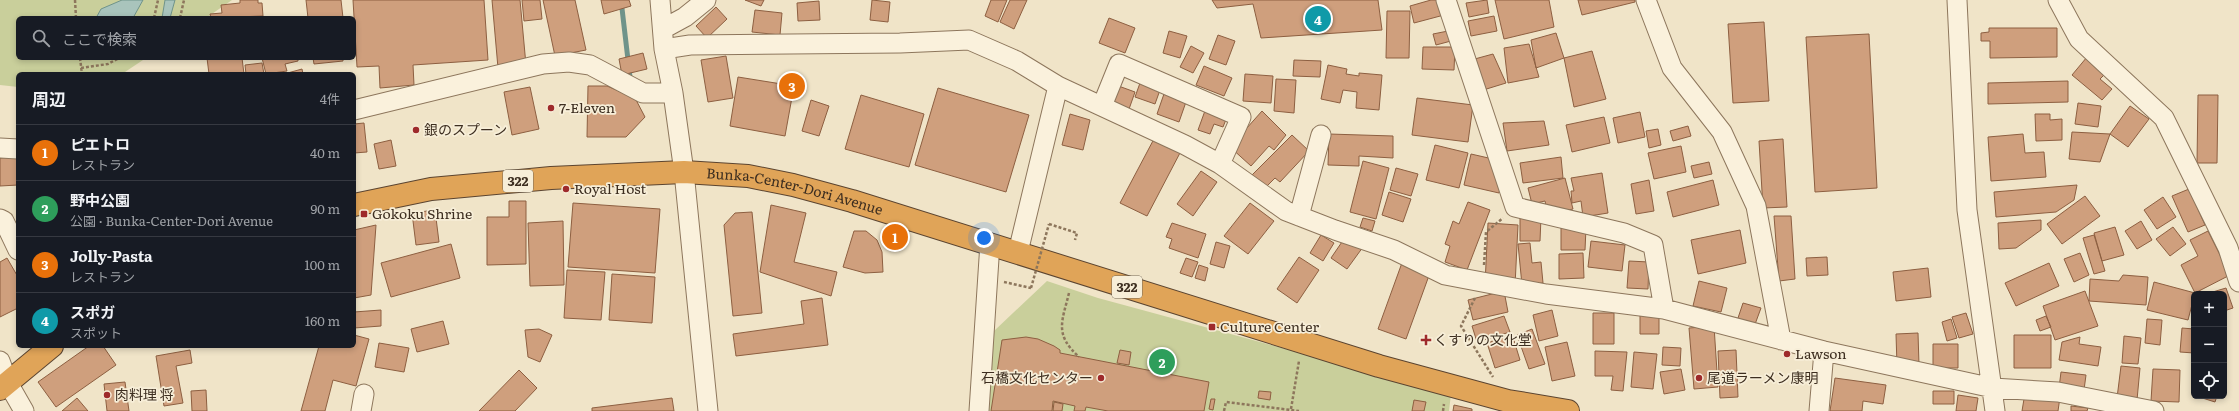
<!DOCTYPE html>
<html lang="ja">
<head>
<meta charset="utf-8">
<style>
	:root { --surface:#171b24; --page:#20242c; --text:#f1f3f6; --muted:#9ea1a6; --line:#363941; --accent:#db2777 }
	body { margin:0; font-family:Literata,"Noto Sans JP",serif; background:var(--page); color:var(--text) }
	.controls { position:absolute; right:12px; bottom:12px; display:grid; overflow:hidden; border-radius:6px; box-shadow:0 2px 6px #0003 }
	.controls button { width:36px; height:36px; display:grid; place-items:center; padding:0; border:0; border-bottom:1px solid var(--line); background:var(--surface); color:var(--text); font:20px sans-serif }
	.you { position:absolute; left:984px; top:238px; width:14px; height:14px; margin:-10px; border:3px solid #fff; border-radius:50%; background:#1a73e8; box-shadow:0 0 0 6px #1a73e833 }
	.badge { display:grid; place-items:center; width:26px; height:26px; border-radius:50%; background:var(--accent); color:#fff; font-size:13px; font-weight:700 }
	.pin { position:absolute; translate:-50% -50%; border:2px solid #fff; box-shadow:0 1px 4px #0006 }
	.list { margin:0; padding:0; list-style:none }
	h2 { display:flex; justify-content:space-between; align-items:center; height:52px; margin:0; padding:0 16px; font-size:17px }
	h2 small { font-size:13px; font-weight:400; color:var(--muted) }
	.list li { display:grid; grid-template-columns:26px 1fr auto; gap:12px; align-items:center; box-sizing:border-box; height:56px; padding:0 16px; border-top:1px solid var(--line) }
	.list b { display:block; font-size:15px; white-space:nowrap }
	.list p { margin:0; font-size:13px; white-space:nowrap; color:var(--muted) }
	.list em { font-size:13px; font-style:normal; color:var(--muted) }
	.icon { flex:none; width:22px; height:22px; fill:none; stroke:currentColor; stroke-width:2; stroke-linecap:round; stroke-linejoin:round }
	.map { position:relative; flex:none; width:2239px; height:411px; overflow:hidden }
	.search { position:absolute; background:var(--surface); box-shadow:0 2px 6px #0003; left:16px; top:16px; width:340px; height:44px; display:flex; align-items:center; gap:10px; box-sizing:border-box; padding:0 14px; border-radius:6px; color:var(--muted); font-size:15px }
	.panel { position:absolute; background:var(--surface); box-shadow:0 2px 6px #0003; left:16px; top:72px; width:340px; height:276px; border-radius:6px }
	.map>svg:first-child { display:block }
	.green { fill:#c9cf9b }
	.water { fill:#a9c4bc; stroke:#6f938a }
	.lines { fill:none; stroke-linecap:round; stroke-linejoin:round }
	.stream { stroke:#6f938a; stroke-width:5 }
	.building { fill:#cf9f7d; stroke:#8d5f41 }
	.minor-casing { stroke:#8d765c; stroke-width:21 }
	.highway-casing { stroke:#5b4430; stroke-width:24 }
	.path { stroke:#8d765c; stroke-width:2.5; stroke-dasharray:3 2; stroke-linecap:butt }
	.minor { stroke:#faf1dc; stroke-width:19 }
	.highway { stroke:#e0a458; stroke-width:22 }
	.path-bridge { stroke:#8d765c; stroke-width:2.5; stroke-dasharray:3 2; stroke-linecap:butt }
	.poi-dot { fill:#9e2a2b; stroke:#f7eed8; stroke-width:1.5 }
	.labels { text-anchor:middle; stroke-width:3.5; stroke-linejoin:round; paint-order:stroke }
	.shield { fill:#f7eed8; stroke:#756857; stroke-width:1 }
	.shield-label { font-size:13px; font-weight:bold; fill:#3d2e20 }
	.poi-label { font-size:14px; fill:#3d2e20; stroke:#f7eed8; text-anchor:start }
	.street-label { font-size:14px; fill:#3d2e20; stroke:#f7eed8 }
</style>
</head>
<body>
<div class="map">
<svg width="2239" height="411" viewBox="0 0 2239 411">
	<rect width="100%" height="100%" fill="#f0e4c8"/>
	<!-- green -->
	<path class="green" d="M0 0H232L206 18H18V58H146L122 74H18V87L0 85Z
		M1047 281 1098 298 1451 394 1449 411H985L994 331Z"/>
	<!-- water -->
	<path class="water" d="M122 0H143L133 18H96L101 9Z
		M165 0H175L170 18H162Z"/>
	<g class="lines">
		<!-- stream -->
		<path class="stream" d="M621 0 630 77"/>
	</g>
	<!-- building -->
	<path class="building" d="M240 0H258V3H262L263 16 211 18 210 14 222 13 221 5 240 3Z
		M306 0H341L343 18H308Z
		M353 0H484L488 60 413 65 414 85 380 88 379 66 357 67Z
		M492 0H520L526 65 498 68Z
		M522 0H540L542 19 524 21Z
		M543 0H575L586 50 555 56Z
		M601 0H629L631 6 604 14Z
		M745 0H764L761 6Z
		M872 0 890 2 888 22 870 20Z
		M991 0H1007L998 22 985 16Z
		M1010 0H1027L1014 29 1000 22Z
		M1212 0H1378L1382 30 1261 38 1253 4 1217 8Z
		M1431 0H1440L1444 15 1414 23 1410 6Z
		M1487 0 1489 13 1469 17 1466 3Z
		M1495 0H1549L1554 27 1504 39Z
		M1578 0H1635V2L1582 15Z
		M819 1 820 20 798 21 797 3Z
		M716 7 727 19 707 38 696 26Z
		M755 10 782 13 780 35 752 32Z
		M1387 11H1410L1409 58H1386Z
		M1494 16 1497 31 1471 36 1468 21Z
		M1109 18 1135 28 1125 53 1099 43Z
		M1764 22 1769 101 1733 103 1728 24Z
		M1989 28H2057V57L1990 58V41H1981V33L1989 32Z
		M1169 31 1187 36 1180 58 1163 53Z
		M1448 31 1451 41 1436 45 1433 34Z
		M1556 33 1564 58 1536 68 1531 40Z
		M1869 34 1877 188 1815 192 1806 37Z
		M1218 35 1235 41 1226 65 1209 59Z
		M1529 44 1539 77 1508 83 1504 48Z
		M1191 46 1204 53 1193 73 1180 67Z
		M1423 47H1455L1454 70 1422 69Z
		M1592 51 1606 99 1574 107 1564 58Z
		M643 53 647 69 622 75 619 59Z
		M1493 54 1506 83 1480 91 1471 60Z
		M726 56 733 98 708 102 701 60Z
		M2087 57 2106 73 2100 79 2112 89 2102 100 2072 75Z
		M207 58H242L244 74H209Z
		M262 58H298V61L285 64 287 71 266 74Z
		M313 58H343V61L314 64Z
		M1294 60 1321 61 1320 77 1293 76Z
		M262 63 264 74H246L245 65Z
		M1328 65 1347 69 1346 74 1359 76V73L1382 75 1379 110 1356 108 1357 92 1343 90 1340 103 1321 99Z
		M1204 66 1232 78 1224 96 1196 85Z
		M302 69 303 74H284Z
		M1245 74 1273 76 1271 103 1243 101Z
		M738 77 794 86 785 136 730 126Z
		M1276 79 1296 80 1294 113 1274 111Z
		M2068 81V102L1988 104V83Z
		M1140 83 1160 90 1155 104 1135 97Z
		M1113 84 1135 92 1128 112 1106 104Z
		M588 86H607L635 98 645 117 626 137H587Z
		M530 87 539 129 512 135 504 92Z
		M938 88 1029 115 1006 192 915 165Z
		M1165 91 1187 99 1179 122 1157 114Z
		M861 95 924 114 909 167 845 149Z
		M2198 95H2218L2217 163H2197Z
		M1417 98 1473 105 1468 142 1412 135Z
		M811 100 829 106 819 136 802 131Z
		M2078 103 2101 106 2098 127 2075 124Z
		M2130 106 2149 119 2128 147 2110 134Z
		M1206 108 1227 117 1223 127 1214 124 1210 134 1198 130Z
		M1262 111 1286 135 1274 150 1269 146 1251 166 1230 147Z
		M1640 112 1645 137 1618 143 1613 118Z
		M1070 114 1090 120 1083 150 1062 145Z
		M2035 114H2050V120L2062 119V140L2036 141Z
		M1604 117 1610 143 1572 152 1566 125Z
		M1544 121 1549 145 1507 151 1503 123Z
		M364 123 367 152 354 153V124Z
		M1688 126 1691 136 1673 141 1670 131Z
		M1658 129 1661 145 1649 148 1646 131Z
		M2072 132 2110 134 2100 162 2069 159Z
		M1329 134 1393 136V158L1359 156V166L1328 165Z
		M2023 134 2025 153 2044 152 2046 177 1991 181 1988 137Z
		M1292 135 1309 151 1280 182 1275 178 1264 189 1251 176Z
		M1155 137 1181 151 1147 216 1120 203Z
		M1783 139 1787 207 1763 208 1759 141Z
		M391 140 396 166 379 169 374 144Z
		M1435 145 1468 153 1459 188 1426 180Z
		M1681 146 1686 172 1654 179 1648 153Z
		M1471 154 1506 162 1499 193 1464 185Z
		M18 156V185L0 186V158Z
		M1561 157 1563 178 1523 183 1520 163Z
		M1363 161 1389 168 1376 219 1350 212Z
		M1709 162 1712 174 1694 178 1691 166Z
		M1396 168 1418 174 1411 196 1390 190Z
		M1201 171 1217 182 1193 216 1177 204Z
		M1602 173 1608 213 1583 217 1581 201 1572 203 1571 191H1574L1571 178Z
		M1565 178 1573 209 1548 215 1545 201 1532 204 1528 188Z
		M1649 180 1654 211 1636 214 1631 184Z
		M1713 180 1719 205 1673 217 1667 192Z
		M2077 185 2074 200 2056 212 1996 217 1994 192Z
		M2189 189 2205 225 2188 232 2172 196Z
		M1389 192 1411 199 1403 222 1382 215Z
		M2085 196 2100 216 2062 244 2047 224Z
		M2163 197 2176 217 2157 229 2144 210Z
		M509 201H526V264L487 265V217H509Z
		M1468 202 1490 210 1467 270 1445 262 1450 246 1445 244 1453 221 1459 224Z
		M573 203 660 209 655 273 568 267Z
		M1250 203 1274 221 1248 254 1224 236Z
		M771 205 806 213 794 262 837 272 831 296 760 272Z
		M435 210 439 242 416 245 412 213Z
		M752 212 762 313 733 316 724 225 735 213Z
		M1774 216H1791L1795 279 1779 281Z
		M1520 217H1541L1540 241H1520Z
		M1363 218 1375 221 1372 231 1360 227Z
		M2041 220V230L2016 248 1999 249 1998 223Z
		M563 221 564 285 530 286 528 223Z
		M2141 221 2152 240 2137 249 2125 231Z
		M1172 223 1206 234 1198 258 1169 248 1172 239 1166 237Z
		M1488 223 1518 225 1515 286 1485 284Z
		M376 225 371 295 354 298V230Z
		M2115 227 2124 255 2102 261 2094 233Z
		M2173 227 2186 244 2170 256 2156 239Z
		M1561 228H1586L1585 250H1561Z
		M1740 230 1746 263 1698 274 1691 240Z
		M854 231H866L877 240 882 252 883 272 865 273 843 267Z
		M2208 231 2230 275 2195 293 2181 265 2198 256 2190 240Z
		M1321 235 1334 243 1323 261 1310 253Z
		M2094 235 2105 271 2094 274 2083 238Z
		M1346 236 1363 247 1347 269 1331 258Z
		M1591 241 1625 245 1622 271 1588 267Z
		M1216 242 1230 246 1224 268 1210 264Z
		M1530 243 1532 263 1541 262 1543 283 1522 285 1518 244Z
		M451 244 460 278 391 297 381 263Z
		M1583 253 1584 278 1559 279V254Z
		M2080 253 2089 275 2074 282 2064 259Z
		M1299 257 1319 270 1297 303 1277 289Z
		M1827 257 1828 275 1807 276 1806 258Z
		M7 258 18 277V308L0 317V262Z
		M1186 258 1198 262 1192 277 1180 273Z
		M1403 260 1431 270 1406 339 1378 329Z
		M1629 261 1649 262 1648 289 1627 288Z
		M2049 263 2059 286 2016 306 2005 283Z
		M1199 265 1208 268 1205 281 1195 278Z
		M1928 268 1931 297 1896 301 1893 272Z
		M567 270 605 272 601 320 564 318Z
		M612 274 655 277 652 323 609 320Z
		M2123 275 2148 277 2146 305 2089 301 2090 279 2119 281Z
		M1699 281 1727 288 1721 312 1693 306Z
		M2154 282 2195 293 2188 320 2147 310Z
		M2226 288 2233 308 2224 311V294H2206Z
		M1504 291 1508 312 1473 320 1468 300Z
		M2085 291 2098 326 2055 340 2043 306Z
		M822 298 828 345 736 356 733 334 804 324 801 301Z
		M1743 303 1761 308 1754 327 1737 321Z
		M381 310V326L354 328V312Z
		M1552 310 1558 336 1539 341 1533 315Z
		M1640 310H1659V334H1640Z
		M1593 313H1614V344H1593Z
		M1966 313 1973 334 1959 338 1952 317Z
		M1504 316 1510 332 1477 342 1472 326Z
		M2046 316 2051 327 2040 331 2036 320Z
		M1951 319 1957 338 1947 341 1942 322Z
		M2147 319 2162 320 2160 345 2145 343Z
		M443 321 449 344 417 352 411 329Z
		M1714 326 1718 387 1694 389 1689 328Z
		M2182 328 2194 329V353L2180 352Z
		M539 329 552 335 540 362 528 357 525 330Z
		M1532 329 1545 364 1529 369 1517 335Z
		M1918 333 1919 365 1897 366 1896 334Z
		M1512 334 1520 360 1495 368 1487 343Z
		M354 335 369 339 356 386 333 380 325 411H301L319 346H354Z
		M2014 335H2051V368H2014Z
		M2124 336 2141 338 2138 364 2122 363Z
		M1026 337 1038 339 1054 346 1060 350V353L1209 382 1204 411H1108L1086 407 1085 411H1074L1075 406 1053 401 1052 411H991L1002 340Z
		M2080 337 2079 344 2101 347 2098 366 2059 360 2062 342Z
		M1567 342 1575 376 1552 381 1545 347Z
		M379 343 409 348 404 372 375 367Z
		M1933 344H1958V368H1933Z
		M89 346H103L116 365 56 407 38 382Z
		M1663 347 1681 348 1680 366 1662 365Z
		M190 350 192 363 176 366 183 403 164 406 156 356Z
		M1120 350 1131 352 1129 365 1117 363Z
		M1736 350 1738 397 1720 398 1718 351Z
		M1595 351 1627 352 1623 391 1611 390 1613 376H1595Z
		M1634 352 1657 354 1653 389 1631 387Z
		M2121 366 2140 368 2137 400 2117 398Z
		M1681 369 1685 390 1664 394 1660 372Z
		M2153 369 2180 370 2179 402 2151 401Z
		M519 370 537 388 515 411H479Z
		M2061 372 2086 375 2084 390 2059 388Z
		M1835 378 1886 385 1883 404 1863 401 1862 411H1830Z
		M125 382 129 411H107L104 384Z
		M206 390 207 411H192L191 391Z
		M1259 391 1271 392 1270 400 1258 398Z
		M1933 391H1954V404H1933Z
		M2025 393 2060 397 2058 411H2022Z
		M1958 395 1978 398 1976 411H1956Z
		M2196 396H2217L2215 402Z
		M77 398 88 411H62Z
		M672 398 674 411H592V408Z
		M1211 399H1215L1213 410 1209 409Z
		M1414 400 1426 402 1424 411H1412Z
		M1054 402 1063 404 1062 411H1053Z
		M1454 405 1472 409V411H1453Z
		M2071 406 2088 408 2087 411H2071Z"/>
	<g class="lines">
		<defs>
			<path id="minor" d="M660 0 664 49 673 93 684 172 708 411
				M1446 0 1515 207 1624 233 1653 245 1664 309
				M1646 0 1672 68 1722 132 1756 206 1781 340
				M1957 0 1967 210 1995 411
				M2058 0 2079 39 2164 118 2228 248 2239 282
				M663 29 685 17 706 0
				M664 49 690 45 900 43 969 40 1017 61 1058 86 1185 145 1220 164 1286 211 1335 230 1394 250 1445 275 1546 294 1664 309 1824 351 1993 388 2058 392 2154 411
				M1102 106 1119 64 1241 117 1220 164
				M354 110 543 64 569 62 590 65 643 93H673
				M0 148 18 149
				M1299 216 1321 135
				M0 219 4 221 18 250
				M1018 252 1058 86
				M0 361 8 383 24 411
				M361 411 364 394
				M979 411 990 243
				M1819 411 1824 351"/>
			<g id="highway">
				<path id="s1" d="M354 205 431 189 551 178 684 172 748 176 793 185 852 201 1379 366 1508 401 1568 411"/>
				<path d="M0 389 52 346"/>
			</g>
		</defs>
		<!-- minor casing -->
		<use href="#minor" class="minor-casing"/>
		<!-- highway casing -->
		<use href="#highway" class="highway-casing"/>
		<!-- path -->
		<path class="path" d="M75 0 76 18
			M154 18 158 0
			M180 18 184 0
			M80 58 82 74
			M81 68 108 64 119 58
			M1049 224 1077 233 1075 240
			M1484 265 1486 232 1503 218
			M1004 282 1031 288
			M1069 293C1062 322 1054 334 1079 357
			M1475 298 1461 326 1493 377
			M1291 409 1299 361
			M1224 411 1226 402 1299 411
			M1443 411 1444 404"/>
		<!-- minor -->
		<use href="#minor" class="minor"/>
		<!-- highway -->
		<use href="#highway" class="highway"/>
		<!-- path-bridge -->
		<path class="path-bridge" d="M1031 288 1049 224"/>
	</g>
	<!-- markers -->
	<g class="poi-dot">
		<circle cx="551" cy="108" r="4"/>
		<circle cx="416" cy="130" r="4"/>
		<circle cx="566" cy="189" r="4"/>
		<rect x="360" y="210" width="8" height="8" rx="2"/>
		<rect x="1208" y="323" width="8" height="8" rx="2"/>
		<path d="M1424 334h4v4h4v4h-4v4h-4v-4h-4v-4h4z"/>
		<circle cx="1787" cy="354" r="4"/>
		<circle cx="1101" cy="378" r="4"/>
		<circle cx="1699" cy="378" r="4"/>
		<circle cx="107" cy="395" r="4"/>
	</g>
	<g class="labels">
		<!-- shield labels -->
		<g class="shield">
			<rect x="503" y="170" width="30" height="22" rx="3"/>
			<rect x="1112" y="276" width="30" height="22" rx="3"/>
		</g>
		<g class="shield-label">
			<text x="518" y="186">322</text>
			<text x="1127" y="292">322</text>
		</g>
		<!-- poi labels -->
		<g class="poi-label">
			<text x="559" y="113">7-Eleven</text>
			<text x="424" y="135">銀のスプーン</text>
			<text x="574" y="194">Royal Host</text>
			<text x="372" y="219">Gokoku Shrine</text>
			<text x="1220" y="332">Culture Center</text>
			<text x="1434" y="345">くすりの文化堂</text>
			<text x="1795" y="359">Lawson</text>
			<text x="1093" y="383" text-anchor="end">石橋文化センター</text>
			<text x="1707" y="383">尾道ラーメン康明</text>
			<text x="115" y="400">肉料理 将</text>
		</g>
		<!-- street labels -->
		<g class="street-label">
			<text dy="5" stroke="none"><textPath href="#s1" startOffset="445">Bunka-Center-Dori Avenue</textPath></text>
		</g>
	</g>
</svg>
<div class="controls">
<button>+</button>
<button>−</button>
<button><svg class="icon" aria-label="locate" viewBox="0 0 24 24"><circle cx="12" cy="12" r="6"/><path d="M12 2v4M12 18v4M2 12h4M18 12h4"/></svg></button>
</div>
<div class="you"></div>
<div class="pin badge" style="left:895px;top:237px;background:#e8710a">1</div>
<div class="pin badge" style="left:1162px;top:362px;background:#2e9e5b">2</div>
<div class="pin badge" style="left:792px;top:86px;background:#e8710a">3</div>
<div class="pin badge" style="left:1318px;top:19px;background:#0f9aa8">4</div>
<div class="search"><svg class="icon" aria-label="search" viewBox="0 0 24 24"><circle cx="10" cy="10" r="6"/><path d="M15 15l6 6"/></svg>ここで検索</div>
<section class="panel">
<h2>周辺<small>4件</small></h2>
<ul class="list">
<li><span class="badge" style="background:#e8710a">1</span><div><b>ピエトロ</b><p>レストラン</p></div><em>40 m</em></li>
<li><span class="badge" style="background:#2e9e5b">2</span><div><b>野中公園</b><p>公園 · Bunka-Center-Dori Avenue</p></div><em>90 m</em></li>
<li><span class="badge" style="background:#e8710a">3</span><div><b>Jolly-Pasta</b><p>レストラン</p></div><em>100 m</em></li>
<li><span class="badge" style="background:#0f9aa8">4</span><div><b>スポガ</b><p>スポット</p></div><em>160 m</em></li>
</ul>
</section>
</div>
</body>
</html>
